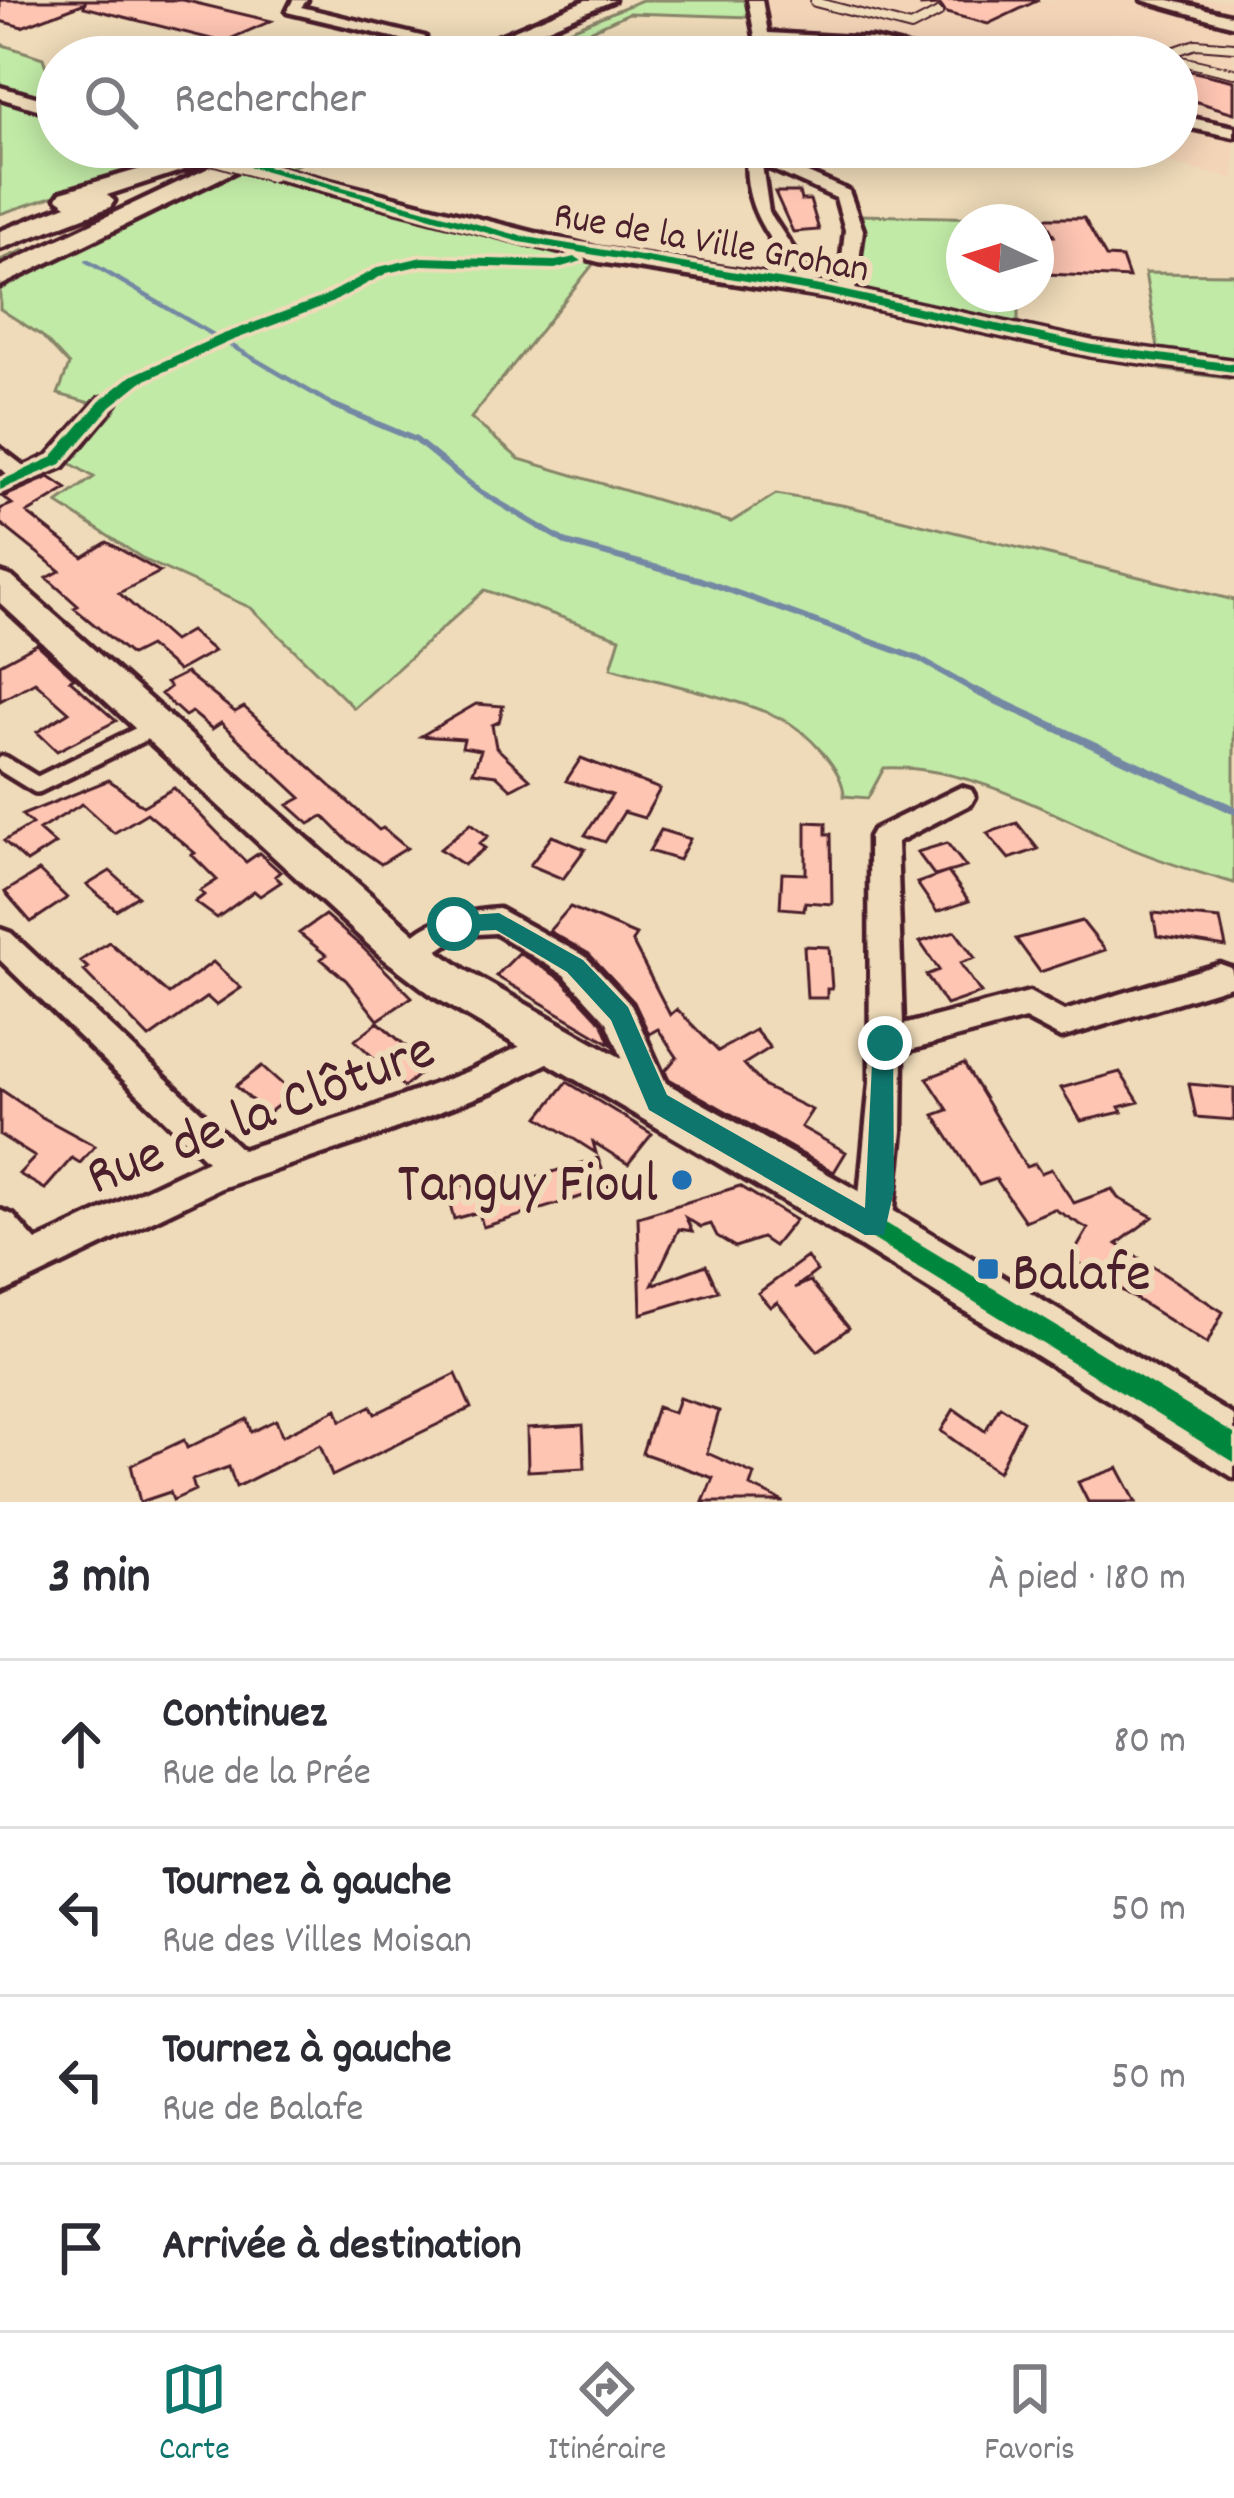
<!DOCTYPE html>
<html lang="fr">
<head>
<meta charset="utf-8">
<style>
	:root { --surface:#fff; --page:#f2f2f3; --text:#2b2b33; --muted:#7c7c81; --line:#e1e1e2; --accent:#0f766e }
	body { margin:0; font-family:Dekko,sans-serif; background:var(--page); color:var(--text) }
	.compass { position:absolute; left:946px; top:204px; width:108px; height:108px; border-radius:50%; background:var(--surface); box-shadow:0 6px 30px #0003; rotate:274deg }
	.stop { position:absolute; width:36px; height:36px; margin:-27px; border:9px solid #0f766e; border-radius:50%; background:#fff }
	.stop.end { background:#0f766e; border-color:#fff; box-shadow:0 3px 12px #0008 }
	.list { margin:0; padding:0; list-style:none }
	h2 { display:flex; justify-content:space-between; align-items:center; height:156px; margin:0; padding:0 48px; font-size:51px }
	h2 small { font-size:39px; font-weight:400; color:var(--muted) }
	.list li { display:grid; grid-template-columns:78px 1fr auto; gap:36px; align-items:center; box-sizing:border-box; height:168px; padding:0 48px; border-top:3px solid var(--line) }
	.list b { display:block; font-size:45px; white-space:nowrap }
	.list p { margin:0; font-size:39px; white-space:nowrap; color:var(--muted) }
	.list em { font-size:39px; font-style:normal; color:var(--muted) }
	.icon { flex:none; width:66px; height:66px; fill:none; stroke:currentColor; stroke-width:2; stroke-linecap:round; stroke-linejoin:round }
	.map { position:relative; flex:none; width:1234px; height:1502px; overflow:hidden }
	.search { position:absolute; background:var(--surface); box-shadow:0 6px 30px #0003; left:36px; right:36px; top:36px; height:132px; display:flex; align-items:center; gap:30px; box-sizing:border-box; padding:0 42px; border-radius:66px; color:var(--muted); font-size:45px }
	.sheet { height:828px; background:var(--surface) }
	nav { display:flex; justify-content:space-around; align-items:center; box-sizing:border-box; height:168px; border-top:3px solid var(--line); background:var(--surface); font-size:33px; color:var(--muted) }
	nav a { display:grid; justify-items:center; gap:6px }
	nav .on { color:var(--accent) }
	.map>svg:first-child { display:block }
	.built { fill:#f3d4b7 }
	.green { fill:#c1eaa6; stroke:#868468; stroke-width:3 }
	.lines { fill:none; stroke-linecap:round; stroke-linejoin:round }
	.stream-far2 { stroke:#7588a3; stroke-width:4.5 }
	.stream-far1 { stroke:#7588a3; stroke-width:6 }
	.stream { stroke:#7588a3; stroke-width:8 }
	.building { fill:#fdc5b2; stroke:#4a1f2b; stroke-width:3 }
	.service-far1-casing { stroke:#4a1f2b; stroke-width:12 }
	.service-casing { stroke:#4a1f2b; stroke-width:24 }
	.minor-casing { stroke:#4a1f2b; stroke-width:9 }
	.tertiary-casing { stroke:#4a1f2b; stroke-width:9 }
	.secondary-casing { stroke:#4a1f2b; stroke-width:9 }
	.primary-casing { stroke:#4a1f2b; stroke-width:9 }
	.service-far1 { stroke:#efdbb9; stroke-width:8 }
	.service { stroke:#efdbb9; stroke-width:15 }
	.minor { fill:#efdbb9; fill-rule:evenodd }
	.tertiary { fill:#efdbb9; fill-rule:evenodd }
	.secondary { fill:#efdbb9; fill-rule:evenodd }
	.primary { fill:#efdbb9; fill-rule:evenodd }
	.tertiary-bridge-casing { stroke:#4a1f2b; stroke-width:22; stroke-linecap:butt }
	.tertiary-bridge { stroke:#efdbb9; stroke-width:18 }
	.cycleway-casing { stroke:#efdbb9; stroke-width:8 }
	.cycleway { fill:#00873e; fill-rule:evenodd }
	.route { fill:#0f766e }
	.poi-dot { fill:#1f6fb2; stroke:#efdbb9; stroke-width:4.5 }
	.labels { text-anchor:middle; stroke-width:12; stroke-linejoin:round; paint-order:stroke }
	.far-street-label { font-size:39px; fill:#4a1f2b; stroke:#efdbb9 }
	.near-street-label { font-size:57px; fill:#4a1f2b; stroke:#efdbb9 }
	.near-poi-label { font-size:57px; fill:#4a1f2b; stroke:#efdbb9; text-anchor:end }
</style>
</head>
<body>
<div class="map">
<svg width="1234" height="1502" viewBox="0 0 1234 1502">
	<rect width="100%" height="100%" fill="#efdbb9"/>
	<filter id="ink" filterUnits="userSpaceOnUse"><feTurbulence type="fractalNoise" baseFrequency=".00833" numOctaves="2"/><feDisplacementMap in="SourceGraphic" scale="24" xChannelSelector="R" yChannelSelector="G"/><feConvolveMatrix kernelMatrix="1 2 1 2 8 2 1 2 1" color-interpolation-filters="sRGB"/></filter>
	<g filter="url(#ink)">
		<!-- built -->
		<path class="built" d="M747 0H1234V179L1149 159 1139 168 1076 147H1177V57H925L890 49 756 39Z"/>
		<!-- green -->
		<path class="green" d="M642 0H747L750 17 629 13 533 57H503Z
			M0 44 43 58 57 99 0 87Z
			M0 98 57 115V147H161L182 154 0 214Z
			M290 147H339L291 167 311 177 603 252 471 418 519 459 731 522 776 494 847 506 1234 600V883C1192 871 1151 858 1111 840 1040 807 963 765 884 768L868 798 844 796C844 769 805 730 782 719 738 698 661 683 611 668L620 638 485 590 354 708 251 608 145 560 57 503 94 477 68 462 115 410 58 394 69 365 42 336 0 309V260L24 250 56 256 241 171 260 176 278 165 262 159Z
			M859 215 988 218 990 222H964V294H1018V343L920 315 857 303Z
			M1145 273 1234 274V379L1162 370Z"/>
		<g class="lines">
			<!-- stream-far2 -->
			<path class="stream-far2" d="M87 261 338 408"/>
			<!-- stream-far1 -->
			<path class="stream-far1" d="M333 405 416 440 479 491 567 543 701 580 919 659 981 694"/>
			<!-- stream -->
			<path class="stream" d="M976 691 1234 810"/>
		</g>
		<!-- building -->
		<path class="building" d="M0 0H183L271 21 223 42 84 7 85 3 22 27 0 21Z
			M922 0H1039L988 24 946 13 940 5 921 6Z
			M1177 68 1234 81V113L1177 96Z
			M775 192H799L801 200H810L819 230 793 232Z
			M1044 218H1084L1106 257 1122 258 1129 278 1048 274 1046 263H1036V236H1054Z
			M49 477 67 489 27 513 83 557 107 542 160 572 119 593 173 641 190 631 214 651 178 671 149 646 131 655 74 608 78 606 47 578 60 571 0 523V509L12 504 3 497Z
			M37 644 74 678 70 680 116 721 57 751 37 732 69 712 35 682 0 701V664Z
			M186 673 235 712 244 707 379 830 383 828 407 848 381 864 347 840 323 816 309 824 288 805 301 798 221 723 212 729 192 712 185 716 161 694 170 687 166 683Z
			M476 704 503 706 499 722 492 725 496 747 530 779 511 789 496 775 473 772 481 750 462 747 464 739 421 736Z
			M581 758 660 789 644 818 624 812 605 842 585 835 612 795 566 781Z
			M109 780 143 806 174 788 246 862 259 853 280 872 275 876 281 882 260 896 254 891 217 918 195 902 204 895 200 891 217 880 192 855 195 853 147 813 114 833 82 804 39 830 55 844 27 862 4 841 32 824 22 815Z
			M806 822 826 823V834H831L832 904 805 902 804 910 780 908 782 873 806 874Z
			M471 823 488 836 479 844 485 848 464 865 440 849Z
			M1017 823 1038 849 1009 859 987 833Z
			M661 830 690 839 679 860 649 851Z
			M552 836 585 849 563 879 530 865Z
			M947 843 966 867 935 876 917 852Z
			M39 871 67 898 31 922 5 892Z
			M110 871 138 896 116 910 87 885Z
			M948 872 969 901 937 912 917 883Z
			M570 907 636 935 632 941 670 1015 677 1009 718 1051 755 1030 770 1048 744 1064 765 1087 812 1110 801 1127 846 1152 834 1172 669 1079 665 1071 677 1057 658 1029 649 1034 634 1002 589 954 549 931Z
			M1153 913 1220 919 1226 947 1157 936Z
			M325 915 361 946 412 997 378 1020 346 980 321 959 326 955 299 933Z
			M1082 921 1105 950 1040 972 1016 939Z
			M955 931 975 958 960 963 981 993 946 1005 926 975 939 970 920 942Z
			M109 942 169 994 213 962 241 988 216 1005 207 997 149 1038 84 971 88 968 80 961Z
			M804 946 829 947 832 989H827V998H807Z
			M519 953 561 979 603 1024 611 1044 496 976Z
			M378 1022 429 1066 404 1087 355 1040Z
			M964 1064 1026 1167 1035 1164 1041 1173 1051 1169 1074 1203 1112 1189 1118 1198 1153 1217 1117 1244 1223 1312 1207 1344 1071 1258 1088 1229 1054 1209 1025 1221 996 1179 979 1185 934 1115 948 1110 927 1078Z
			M262 1066 293 1094 267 1114 236 1086Z
			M1120 1072 1139 1102 1119 1107 1122 1112 1081 1121 1061 1088Z
			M567 1082 652 1134 628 1164 593 1142 596 1153 539 1117Z
			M1189 1084 1234 1088V1120L1196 1117Z
			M0 1089 40 1116 95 1146 80 1163 72 1158 45 1189 19 1174 35 1157 0 1135Z
			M598 1158 609 1188 483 1227 479 1212 454 1219 446 1190 499 1174 503 1187Z
			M740 1186 795 1220 774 1246 762 1238 735 1247 717 1236 711 1224 701 1227 686 1218 692 1231 679 1229 652 1285 706 1265 718 1291 641 1314 638 1217Z
			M807 1257 817 1271 795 1288 810 1281 849 1328 818 1351 777 1302 770 1307 758 1293Z
			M456 1374 471 1408 332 1476 320 1445 236 1487 229 1467 192 1480 195 1490 173 1500 170 1492 140 1502 131 1465 184 1440 187 1448 247 1419 251 1432 276 1420 282 1436 337 1409 341 1421 371 1406 375 1414Z
			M679 1398 719 1411 707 1453 754 1474 750 1486 784 1502H703L713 1478 642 1453 657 1407 674 1413Z
			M1000 1406 1023 1421 998 1472 941 1431 954 1409 985 1431Z
			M583 1425 585 1468 528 1471 527 1428Z
			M1118 1468 1136 1502H1088L1078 1482Z"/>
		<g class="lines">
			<defs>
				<path id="service-far1" d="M818 0 815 2 911 27 938 13
					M1165 57 1161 56 1196 44 1234 47
					M1177 60 1234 73"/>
				<path id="service" d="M3 764 37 785 153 728"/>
				<path id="minor" d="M293 0H307L301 7 425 37 424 54 412 57 413 42 287 12Z
					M748 0H762L768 33 872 39 949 57 770 41 773 57H759Z
					M1177 115 1234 127V137L1177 125Z
					M747 147H763L762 153 849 191 863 230 854 299 838 295 845 230 836 198 762 165 769 212 819 288 804 292C774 235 741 219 747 147Z
					M106 397 116 403 64 466 0 493V478L8 475 0 467V448L25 467 48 456 99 399Z
					M961 787 971 790 975 797 971 804 897 842 903 1025 1029 992 1064 1011 1220 964 1231 968 1234 980 1231 986 1061 1038 1025 1019 903 1052 902 1131 892 1227 887 1239 874 1244 861 1239 856 1227 870 1082 869 837 873 830Z
					M499 909 586 957 631 1005 675 1103 670 1113 658 1117 646 1113 607 1022 564 975 495 933 461 935 412 968 401 965 397 956C417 918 461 912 499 909Z
					M0 929 11 933 242 1150 363 1111 469 1071 556 1029 567 1033 572 1043 567 1053 493 1091 379 1135 221 1188 0 1294V1210L13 1215 36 1241 207 1161 0 960Z"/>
				<path id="tertiary" d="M1142 0H1169L1234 16V26Z
					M0 87 57 103V115L0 98Z
					M271 166 599 249 827 284 1093 342 1234 361V375L1093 356 827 298 599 262 264 176 261 172Z"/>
				<path id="secondary" d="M0 573 12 577 416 935 465 970 892 1210 1234 1416V1478L856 1244 433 996 384 959 0 603Z"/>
				<path id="primary" d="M586 0H614L480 57H450Z
					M217 147 223 153 220 158 107 195 114 201 110 207 0 249V231L67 205 57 198 61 192Z
					M253 147H285L0 286V267Z"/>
			</defs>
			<!-- service-far1 casing -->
			<use href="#service-far1" class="service-far1-casing"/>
			<!-- service casing -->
			<use href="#service" class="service-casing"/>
			<!-- minor casing -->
			<use href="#minor" class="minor-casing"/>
			<!-- tertiary casing -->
			<use href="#tertiary" class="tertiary-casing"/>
			<!-- secondary casing -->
			<use href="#secondary" class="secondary-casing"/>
			<!-- primary casing -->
			<use href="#primary" class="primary-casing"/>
			<!-- service-far1 -->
			<use href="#service-far1" class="service-far1"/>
			<!-- service -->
			<use href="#service" class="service"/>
			<!-- minor -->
			<use href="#minor" class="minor"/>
			<!-- tertiary -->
			<use href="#tertiary" class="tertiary"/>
			<!-- secondary -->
			<use href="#secondary" class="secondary"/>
			<!-- primary -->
			<use href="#primary" class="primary"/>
			<defs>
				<path id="tertiary-bridge" d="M185 147 271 172"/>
			</defs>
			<!-- tertiary-bridge casing -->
			<use href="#tertiary-bridge" class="tertiary-bridge-casing"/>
			<!-- tertiary-bridge -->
			<use href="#tertiary-bridge" class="tertiary-bridge"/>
			<defs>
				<path id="cycleway" d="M180 147H197L521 236 827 287 1093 345 1234 364V372L1093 353 827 295 520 242Z
					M422 257 555 261 576 257 582 261 555 269 422 265 387 273 329 304 231 341 141 382 111 406 61 464 0 490V481L51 458 101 400 131 376 221 335 321 298 379 267Z
					M874 1216 1234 1434V1462L866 1235 862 1227 866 1219Z"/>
			</defs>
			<!-- cycleway casing -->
			<use href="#cycleway" class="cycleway-casing"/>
			<!-- cycleway -->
			<use href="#cycleway" class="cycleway"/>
		</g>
	</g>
	<!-- route -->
	<path class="route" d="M499 913 583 960 628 1007 667 1095 865 1208 873 1043 876 1036H893L894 1190 884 1235H865L649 1110 611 1020 567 972 496 930 454 932 443 924 454 916Z"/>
	<!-- markers -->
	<g class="poi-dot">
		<circle cx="682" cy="1180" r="12"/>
		<rect x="976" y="1257" width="24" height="24" rx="6"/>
	</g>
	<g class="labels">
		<!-- far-street labels -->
		<g class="far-street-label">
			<text transform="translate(712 239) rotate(10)" y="14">Rue de la Ville Grohan</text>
		</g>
		<!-- near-street labels -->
		<g class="near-street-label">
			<text transform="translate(259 1109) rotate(-21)" y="20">Rue de la Clôture</text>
		</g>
		<!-- near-poi labels -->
		<g class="near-poi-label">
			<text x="658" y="1200">Tanguy Fioul</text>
			<text x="1012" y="1289" text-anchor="start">Balafe</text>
		</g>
	</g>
</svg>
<svg class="compass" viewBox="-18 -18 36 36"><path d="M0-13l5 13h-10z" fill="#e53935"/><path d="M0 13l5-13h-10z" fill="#7c7c81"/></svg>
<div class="stop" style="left:454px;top:924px"></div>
<div class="stop end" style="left:885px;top:1043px"></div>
<div class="search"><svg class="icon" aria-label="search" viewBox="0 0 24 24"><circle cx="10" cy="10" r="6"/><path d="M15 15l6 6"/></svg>Rechercher</div>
</div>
<section class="sheet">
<h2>3 min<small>À pied · 180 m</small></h2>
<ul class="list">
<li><svg class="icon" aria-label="ahead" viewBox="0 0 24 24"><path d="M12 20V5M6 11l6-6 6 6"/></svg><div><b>Continuez</b><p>Rue de la Prée</p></div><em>80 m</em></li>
<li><svg class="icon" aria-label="left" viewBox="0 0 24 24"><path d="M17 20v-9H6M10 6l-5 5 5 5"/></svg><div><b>Tournez à gauche</b><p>Rue des Villes Moisan</p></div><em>50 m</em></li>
<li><svg class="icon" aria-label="left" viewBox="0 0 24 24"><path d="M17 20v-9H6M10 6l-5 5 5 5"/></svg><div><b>Tournez à gauche</b><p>Rue de Balafe</p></div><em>50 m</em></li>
<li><svg class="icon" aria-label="arrive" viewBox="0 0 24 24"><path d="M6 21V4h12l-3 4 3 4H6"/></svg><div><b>Arrivée à destination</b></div></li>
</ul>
</section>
<nav>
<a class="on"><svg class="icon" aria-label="map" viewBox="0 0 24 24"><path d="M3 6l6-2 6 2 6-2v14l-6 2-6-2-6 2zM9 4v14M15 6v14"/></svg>Carte</a>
<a><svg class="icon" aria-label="directions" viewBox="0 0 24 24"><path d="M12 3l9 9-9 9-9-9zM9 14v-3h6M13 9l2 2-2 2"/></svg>Itinéraire</a>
<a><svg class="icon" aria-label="saved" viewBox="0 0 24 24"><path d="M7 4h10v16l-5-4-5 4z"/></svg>Favoris</a>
</nav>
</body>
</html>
